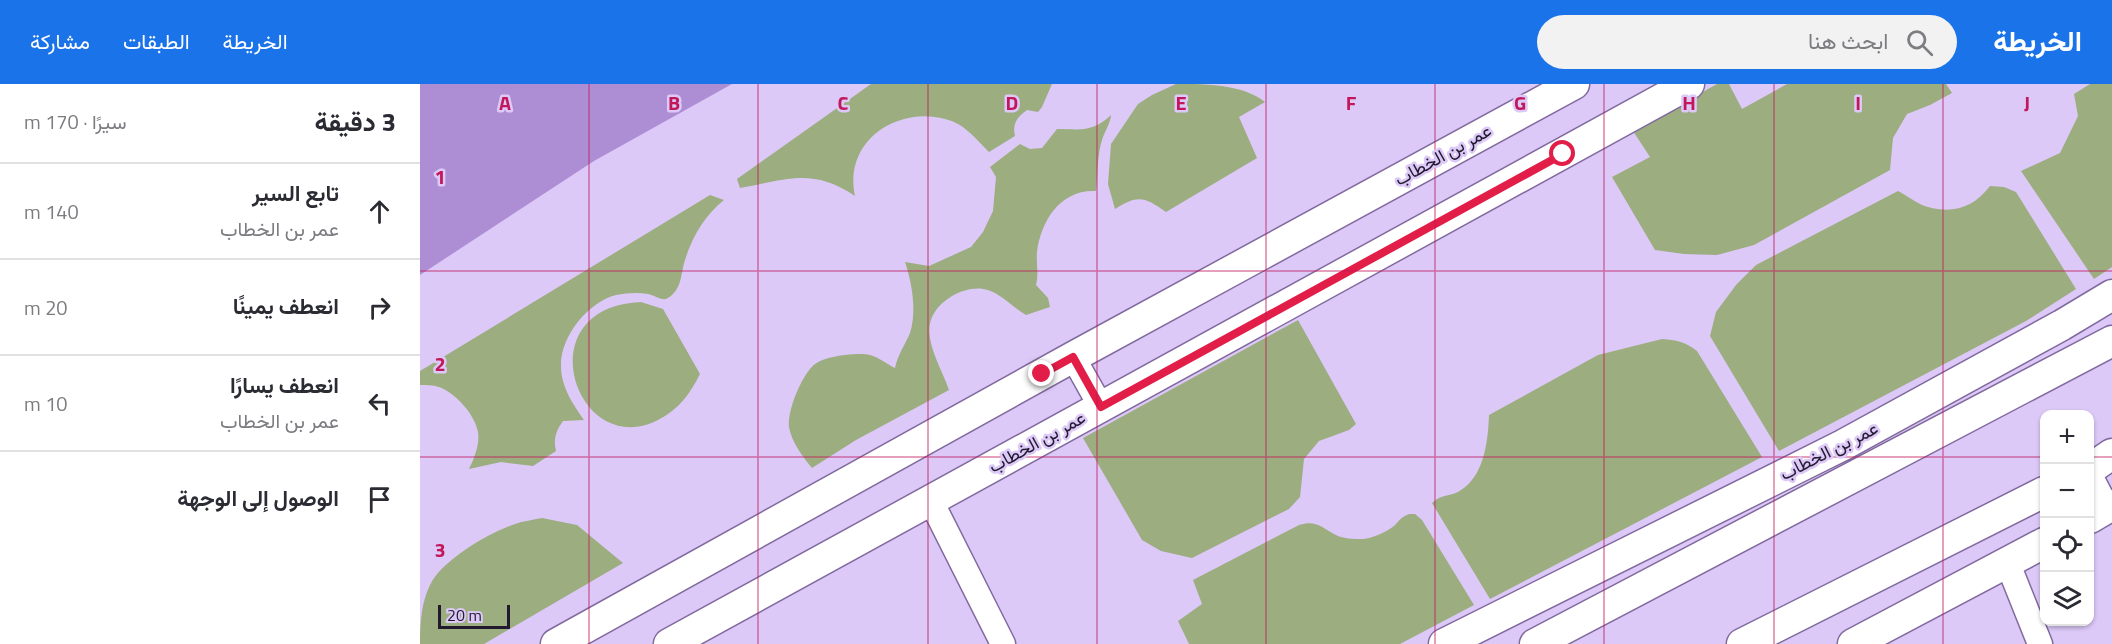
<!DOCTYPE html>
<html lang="ar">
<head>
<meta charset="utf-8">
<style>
	:root { --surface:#fff; --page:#f2f2f3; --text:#2b2b33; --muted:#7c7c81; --line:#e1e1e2; --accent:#1a73e8 }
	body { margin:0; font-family:"Titillium Web",Vazirmatn,sans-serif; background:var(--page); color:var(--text); direction:rtl }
	.controls { position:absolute; right:18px; bottom:18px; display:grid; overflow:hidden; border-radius:12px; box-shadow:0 2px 4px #0004 }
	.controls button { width:54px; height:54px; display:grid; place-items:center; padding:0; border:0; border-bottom:2px solid var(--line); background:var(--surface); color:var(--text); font:30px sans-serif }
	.scale { position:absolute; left:18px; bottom:15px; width:72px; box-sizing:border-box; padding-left:6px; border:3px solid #22192e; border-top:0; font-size:16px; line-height:21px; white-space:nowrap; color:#22192e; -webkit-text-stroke:4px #dcc9f8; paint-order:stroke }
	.stop { position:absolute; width:18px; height:18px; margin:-14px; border:4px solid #e11d48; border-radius:50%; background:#fff }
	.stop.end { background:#e11d48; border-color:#fff; box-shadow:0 2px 6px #0008 }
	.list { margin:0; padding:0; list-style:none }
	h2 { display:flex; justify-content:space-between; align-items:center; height:78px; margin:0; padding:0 24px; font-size:26px }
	h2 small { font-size:20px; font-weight:400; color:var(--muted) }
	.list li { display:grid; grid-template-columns:39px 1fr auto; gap:18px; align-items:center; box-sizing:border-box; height:96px; padding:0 24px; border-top:2px solid var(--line) }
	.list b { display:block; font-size:22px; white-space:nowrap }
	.list p { margin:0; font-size:20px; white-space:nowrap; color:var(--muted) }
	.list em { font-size:20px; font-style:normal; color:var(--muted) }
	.icon { flex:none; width:33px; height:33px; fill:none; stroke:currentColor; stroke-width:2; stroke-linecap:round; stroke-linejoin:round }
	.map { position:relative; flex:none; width:1692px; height:560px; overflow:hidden; direction:ltr }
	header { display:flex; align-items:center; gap:36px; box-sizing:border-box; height:84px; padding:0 30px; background:var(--accent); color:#fff }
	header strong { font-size:28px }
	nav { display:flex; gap:33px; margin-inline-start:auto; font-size:21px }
	.search { width:420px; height:54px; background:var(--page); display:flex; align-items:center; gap:15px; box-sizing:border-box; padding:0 21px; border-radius:33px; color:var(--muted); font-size:22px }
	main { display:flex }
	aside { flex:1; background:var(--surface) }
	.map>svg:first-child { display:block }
	.green { fill:#9cad7f }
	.water { fill:#ad8ed4 }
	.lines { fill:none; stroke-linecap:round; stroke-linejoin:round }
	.minor-casing { stroke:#826a9f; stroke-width:27 }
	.major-casing { stroke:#826a9f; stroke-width:33 }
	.minor { stroke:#fff; stroke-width:24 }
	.major { stroke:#fff; stroke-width:30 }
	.route { stroke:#e11d48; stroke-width:8 }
	.grid { fill:none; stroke:#c2185b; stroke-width:1.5; stroke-opacity:0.55 }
	.labels { text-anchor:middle; stroke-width:5; stroke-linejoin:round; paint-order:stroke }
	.street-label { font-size:18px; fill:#22192e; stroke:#dcc9f8 }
	.grid-label { font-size:20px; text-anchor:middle; font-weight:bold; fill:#c2185b; stroke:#dcc9f8; stroke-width:5; stroke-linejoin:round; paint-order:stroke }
</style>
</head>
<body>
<header>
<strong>الخريطة</strong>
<div class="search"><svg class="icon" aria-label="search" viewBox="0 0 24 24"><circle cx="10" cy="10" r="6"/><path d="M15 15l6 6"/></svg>ابحث هنا</div>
<nav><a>الخريطة</a><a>الطبقات</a><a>مشاركة</a></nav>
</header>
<main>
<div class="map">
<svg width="1692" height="560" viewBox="0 0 1692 560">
	<rect width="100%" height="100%" fill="#dcc9f8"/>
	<!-- green -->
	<path class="green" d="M451 0H632L622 23 618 28 607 26C597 33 592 40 595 52L569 68C556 55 544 39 525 35 476 22 423 58 435 112 392 83 366 96 320 104L317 95Z
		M756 0C786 0 822 0 845 18L819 33 837 74 746 128C725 113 718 110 695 125L688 100 691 60 718 20 732 11Z
		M1297 0H1309L1322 25 1367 0H1526L1532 9 1510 21 1487 30 1473 54 1470 86 1334 161 1297 171 1264 170 1235 166 1192 93 1230 73 1213 47Z
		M1670 0H1692V183L1674 195 1601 87 1640 69 1658 32 1654 10Z
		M691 31C690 40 686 45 683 53 677 69 678 90 676 107 641 105 621 136 617 168 616 179 619 190 616 201L628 214 630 223 606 231C593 224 583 211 568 206 557 202 542 206 532 212 490 238 517 272 529 306L436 356 392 384C383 373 371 357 369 343 367 327 382 290 395 280 406 272 436 268 450 271 458 273 467 280 475 284 478 270 485 261 490 249 497 227 492 199 485 178L509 182 551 163 563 148 573 127 576 93 570 83 600 60 610 65 622 64 637 45C660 45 672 49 691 31Z
		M1570 102 1584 103 1596 108 1656 205 1606 237 1359 367 1290 252 1296 228 1316 201 1336 181 1478 107C1488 112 1497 120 1508 123 1534 130 1554 123 1570 102Z
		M290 111 304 116C285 131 272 153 265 176 261 188 262 201 253 210 251 212 248 214 246 215 240 216 234 211 228 210 218 208 206 209 196 211 168 218 140 253 141 282 141 303 153 320 164 336L143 337C136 347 133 355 136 367L113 382 81 378 49 385C54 375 60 360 58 348 55 331 36 309 19 303 13 301 6 301 0 301V287Z
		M221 218 243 225 280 290C270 310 259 325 238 336 156 378 104 223 221 218Z
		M878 236 936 340 929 346 899 357 884 375 880 413 869 425 772 474 741 467 722 456 663 354Z
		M1242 255C1256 256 1266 258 1277 267L1342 373 1070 515 1012 419C1021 410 1028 413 1038 408 1064 394 1068 358 1069 331L1178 271Z
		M989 430H995L1002 436 1054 521 980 560H769L758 537 782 520 773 496 879 441C896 436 901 443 914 450 923 455 933 455 943 455 953 454 966 448 974 442 979 437 981 433 989 430Z
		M122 434 157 441 203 479 64 560H0C0 541 1 519 10 501 22 476 69 449 95 440 103 437 113 436 122 434Z"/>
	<!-- water -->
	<path class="water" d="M0 0H312L174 77 0 191Z"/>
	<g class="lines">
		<defs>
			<path id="minor" d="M653 273 681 323
				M1670 391 1687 424
				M511 417 583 560
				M1588 480 1620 560"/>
			<path id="major" d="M1670 385 1692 370
				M1670 434 1692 421
				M136 560 653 273 1154 0
				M249 560 1269 0
				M1024 560 1423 361 1642 241 1692 211
				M1115 560 1692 257
				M1322 560 1624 408
				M1433 560 1624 459"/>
		</defs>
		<!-- minor casing -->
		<use href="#minor" class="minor-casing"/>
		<!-- major casing -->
		<use href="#major" class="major-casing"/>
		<!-- minor -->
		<use href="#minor" class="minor"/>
		<!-- major -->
		<use href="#major" class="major"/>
	</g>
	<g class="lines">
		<!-- route -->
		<path class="route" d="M622 290 653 273 681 323 1143 70"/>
	</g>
	<!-- grid -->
	<path class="grid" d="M169 0V560M338 0V560M508 0V560M677 0V560M846 0V560M1015 0V560M1184 0V560M1354 0V560M1523 0V560M0 187H1692M0 373H1624M1670 373H1692"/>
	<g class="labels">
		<!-- street labels -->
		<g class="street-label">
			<text transform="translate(1023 71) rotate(-29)" y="6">عمر بن الخطاب</text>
			<text transform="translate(617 358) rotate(-29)" y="6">عمر بن الخطاب</text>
			<text transform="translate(1409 367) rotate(-27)" y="6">عمر بن الخطاب</text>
		</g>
	</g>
	<g class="grid-label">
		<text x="85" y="26">A</text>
		<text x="254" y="26">B</text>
		<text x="423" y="26">C</text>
		<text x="592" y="26">D</text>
		<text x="761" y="26">E</text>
		<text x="931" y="26">F</text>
		<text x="1100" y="26">G</text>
		<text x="1269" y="26">H</text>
		<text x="1438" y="26">I</text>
		<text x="1607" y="26">J</text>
		<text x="20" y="100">1</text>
		<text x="20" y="287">2</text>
		<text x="20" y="473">3</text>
	</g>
</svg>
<div class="controls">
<button>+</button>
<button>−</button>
<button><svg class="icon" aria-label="locate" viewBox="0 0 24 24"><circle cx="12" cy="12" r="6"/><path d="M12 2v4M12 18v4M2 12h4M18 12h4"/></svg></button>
<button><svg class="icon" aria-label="layers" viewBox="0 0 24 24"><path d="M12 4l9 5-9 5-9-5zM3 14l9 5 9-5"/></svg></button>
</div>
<div class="scale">20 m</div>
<div class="stop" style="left:1143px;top:70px"></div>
<div class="stop end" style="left:622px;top:290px"></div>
</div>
<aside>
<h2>3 دقيقة<small>سيرًا · 170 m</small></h2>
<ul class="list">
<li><svg class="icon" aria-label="ahead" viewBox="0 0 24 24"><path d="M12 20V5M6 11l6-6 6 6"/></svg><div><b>تابع السير</b><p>عمر بن الخطاب</p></div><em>140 m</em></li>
<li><svg class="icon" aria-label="right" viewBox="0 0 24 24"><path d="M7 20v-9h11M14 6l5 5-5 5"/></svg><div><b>انعطف يمينًا</b></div><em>20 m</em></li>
<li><svg class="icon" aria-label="left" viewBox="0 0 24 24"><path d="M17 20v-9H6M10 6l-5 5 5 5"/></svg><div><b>انعطف يسارًا</b><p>عمر بن الخطاب</p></div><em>10 m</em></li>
<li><svg class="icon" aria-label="arrive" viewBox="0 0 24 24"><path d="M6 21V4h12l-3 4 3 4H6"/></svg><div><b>الوصول إلى الوجهة</b></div></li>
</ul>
</aside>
</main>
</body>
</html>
